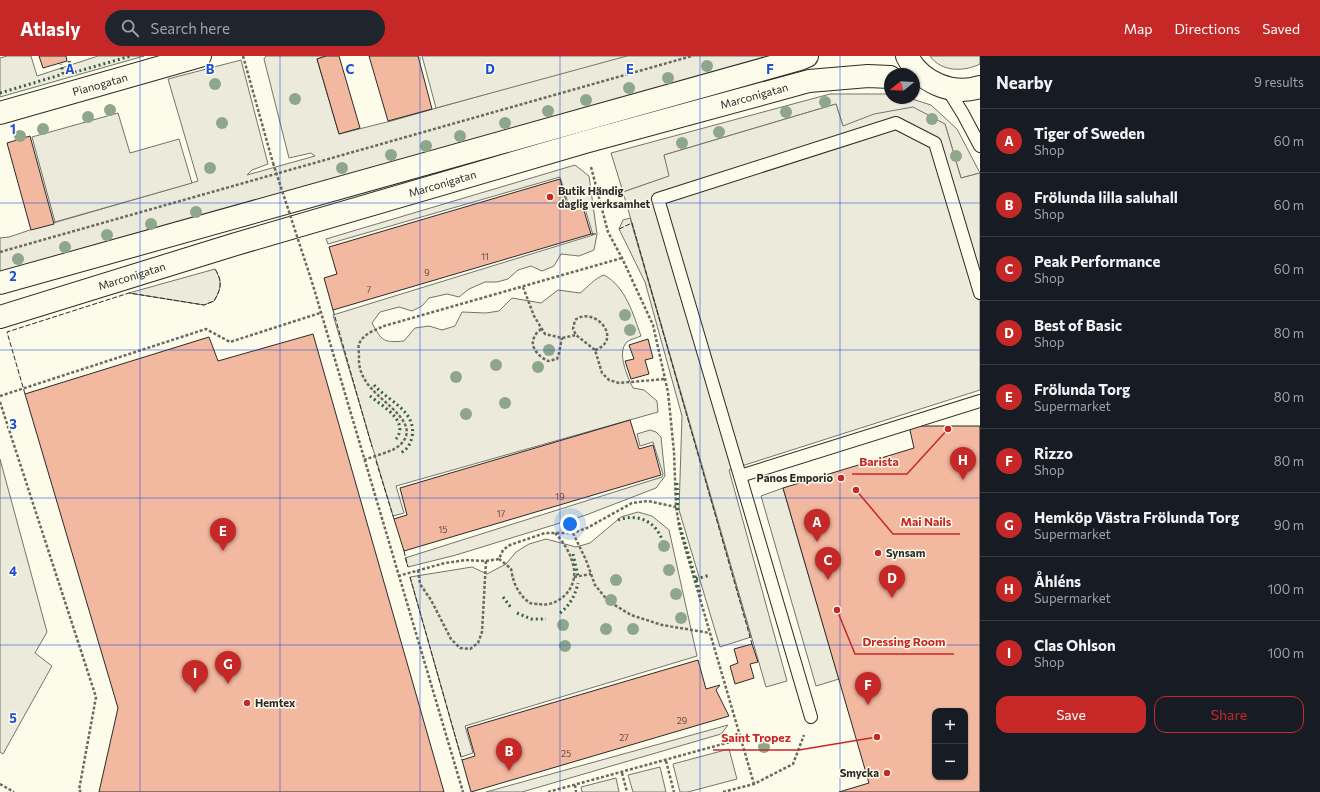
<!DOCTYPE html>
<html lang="en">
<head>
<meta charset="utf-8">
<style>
	:root { --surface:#171b24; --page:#20242c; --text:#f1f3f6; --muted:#9ea1a6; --line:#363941; --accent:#c62828 }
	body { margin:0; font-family:Commissioner,sans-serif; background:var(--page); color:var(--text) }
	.controls { position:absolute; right:12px; bottom:12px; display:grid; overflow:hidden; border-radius:8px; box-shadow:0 1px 3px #0004 }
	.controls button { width:36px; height:36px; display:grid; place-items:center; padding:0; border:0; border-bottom:1px solid var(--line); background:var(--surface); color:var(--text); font:20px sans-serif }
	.compass { position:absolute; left:884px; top:12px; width:36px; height:36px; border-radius:50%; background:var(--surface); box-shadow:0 1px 3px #0004; rotate:252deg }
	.you { position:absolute; left:570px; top:468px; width:14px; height:14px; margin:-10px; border:3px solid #fff; border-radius:50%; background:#1a73e8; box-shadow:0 0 0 6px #1a73e833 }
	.badge { display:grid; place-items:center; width:26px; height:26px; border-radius:50%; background:var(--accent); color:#fff; font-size:13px; font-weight:700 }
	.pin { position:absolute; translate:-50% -33px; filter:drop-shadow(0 1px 2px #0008) }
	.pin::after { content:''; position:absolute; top:21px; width:14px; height:12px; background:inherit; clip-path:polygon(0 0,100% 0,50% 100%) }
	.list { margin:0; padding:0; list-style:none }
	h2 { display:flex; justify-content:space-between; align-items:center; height:52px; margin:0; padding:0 16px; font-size:17px }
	h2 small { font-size:13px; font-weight:400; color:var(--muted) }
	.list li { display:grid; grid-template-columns:26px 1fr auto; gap:12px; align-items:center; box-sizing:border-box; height:64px; padding:0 16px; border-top:1px solid var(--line) }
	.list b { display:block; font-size:15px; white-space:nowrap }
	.list p { margin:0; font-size:13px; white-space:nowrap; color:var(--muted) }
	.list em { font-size:13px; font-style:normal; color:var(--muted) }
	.actions { display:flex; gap:8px; padding:12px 16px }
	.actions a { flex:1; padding:9px 0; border:1px solid var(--accent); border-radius:12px; text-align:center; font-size:14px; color:var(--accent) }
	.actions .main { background:var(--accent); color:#fff }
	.icon { flex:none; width:22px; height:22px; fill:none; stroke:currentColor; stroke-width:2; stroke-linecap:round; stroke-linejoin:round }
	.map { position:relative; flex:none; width:980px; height:736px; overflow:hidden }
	header { display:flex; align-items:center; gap:24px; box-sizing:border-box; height:56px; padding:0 20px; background:var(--accent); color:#fff }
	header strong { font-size:19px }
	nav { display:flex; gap:22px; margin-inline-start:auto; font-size:14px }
	.search { width:280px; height:36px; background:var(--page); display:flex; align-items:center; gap:10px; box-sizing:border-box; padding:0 14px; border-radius:22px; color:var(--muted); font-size:15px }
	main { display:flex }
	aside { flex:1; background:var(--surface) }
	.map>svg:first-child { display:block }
	.green { fill:#ecebdb; stroke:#74746e }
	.parking { fill:#eceadb; stroke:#74746e }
	.building { fill:#f2b8a0; stroke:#2b2b2b; fill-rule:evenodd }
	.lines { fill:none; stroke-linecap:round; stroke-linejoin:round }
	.service-casing { stroke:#2b2b2b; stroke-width:14 }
	.minor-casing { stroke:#2b2b2b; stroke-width:24 }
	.tertiary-casing { stroke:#2b2b2b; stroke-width:24 }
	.path { stroke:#6a6964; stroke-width:2.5; stroke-dasharray:3 2; stroke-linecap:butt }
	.service { stroke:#fdfbea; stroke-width:12 }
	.minor { stroke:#fdfbea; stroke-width:22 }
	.tertiary { stroke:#fdfbea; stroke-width:22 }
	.path-bridge { stroke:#6a6964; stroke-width:2.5; stroke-dasharray:3 2; stroke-linecap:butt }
	.hedge { stroke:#34623c; stroke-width:3; stroke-dasharray:2 3; stroke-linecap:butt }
	.fence { stroke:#2b2b2b; stroke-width:1; stroke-dasharray:5 2; stroke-linecap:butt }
	.tree { fill:#8ea78a }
	.grid { fill:none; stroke:#1d4ed8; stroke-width:1; stroke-opacity:0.55 }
	.poi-dot { fill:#c62828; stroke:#fdfbea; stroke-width:1.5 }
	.labels { text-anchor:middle; stroke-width:3; stroke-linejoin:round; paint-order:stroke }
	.number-label { font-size:9px; fill:#5d4e48 }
	.street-label { font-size:11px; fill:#2b2b2b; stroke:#fdfbea }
	.poi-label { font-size:11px; font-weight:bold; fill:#2b2b2b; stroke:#fdfbea; text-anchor:start }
	.grid-label { font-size:13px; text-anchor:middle; font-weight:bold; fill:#1d4ed8; stroke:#fdfbea; stroke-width:3; stroke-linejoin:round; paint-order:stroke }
	.leader { fill:none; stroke:#c62828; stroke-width:1.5 }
	.callout-dot { fill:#c62828; stroke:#fdfbea; stroke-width:1.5 }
	.callout-label { font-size:12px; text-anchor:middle; font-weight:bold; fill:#c62828; stroke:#fdfbea; stroke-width:3; stroke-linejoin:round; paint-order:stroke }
</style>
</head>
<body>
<header>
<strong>Atlasly</strong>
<div class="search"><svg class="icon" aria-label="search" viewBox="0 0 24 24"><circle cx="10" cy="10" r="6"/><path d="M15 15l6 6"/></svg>Search here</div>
<nav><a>Map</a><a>Directions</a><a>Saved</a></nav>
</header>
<main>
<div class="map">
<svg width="980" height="736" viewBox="0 0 980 736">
	<rect width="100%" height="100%" fill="#fdfbea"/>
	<!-- green -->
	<path class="green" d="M7 0H31L37 20 98 0H144L0 41V2Z
		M266 0H326L317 3 339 78 391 65 620 0H773L0 219V182L9 181 36 172 198 125 168 23 241 4 268 108 252 114 247 119 315 100 311 97 289 102 264 3Z
		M930 0H980V8C964 16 941 16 930 0Z
		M830 38H890V42H909L931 49 957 73 980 117 961 122 945 68 843 70 836 48 664 99 670 120 623 136 611 97Z
		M575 109 589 120 597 178 594 194 579 200 561 198 554 210 542 215 531 210 518 214 508 223 497 226H485L469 233 459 241 447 238 429 242 422 250 412 255 399 251 380 256 372 267C382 285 383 287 404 285L415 272 429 270 442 274 455 270 462 256 486 257 499 255 512 242 541 247 558 234 580 237C588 231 595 222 604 219 626 231 633 258 641 280 637 282 630 283 627 286 616 296 628 322 633 332L644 334 657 345 658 356 396 430 404 457 393 460 333 259 593 179 583 146 569 150 560 121 328 188 326 183Z
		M630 162 751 581 720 591 679 454 682 360 645 226 619 173 623 164Z
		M215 213C223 226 221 233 214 245L204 249 129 237Z
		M650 374 656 376 661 381 665 420 656 432 586 459 456 499 408 511 405 502 662 421 663 418 653 386 640 390 637 378Z
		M638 456 652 460 669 474 697 600 465 670 473 697 461 701 410 521 472 511 487 518 506 508 516 496 529 488 546 483 576 491 590 487 621 461Z
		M728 669 721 678 522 736H486Z
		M729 693 737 723 688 736H680L673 708Z
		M660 711 666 736H633L628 719Z
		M616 722 619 736H582L581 731Z"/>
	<!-- parking -->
	<path class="parking" d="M422 0H627L436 52Z
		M836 48 843 70 874 58 913 51 945 68 961 122 980 117V334L729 414 787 625 766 631 623 136 669 120 664 99Z
		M118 57 130 97 179 83 192 127 55 166 32 81Z
		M0 403 47 576 35 597 52 610 3 698 0 696Z
		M783 432 839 623 816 630 761 440Z"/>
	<!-- building -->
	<path class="building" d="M39 0H66L67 5 43 12Z
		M326 0H339L360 72 339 78 317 3Z
		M369 0H418L432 53 388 65Z
		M30 80 54 168 31 174 7 87Z
		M560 123 568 152 582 148 591 178 333 254 324 222 337 218 329 191Z
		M313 278 444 736H99L118 652 25 338 209 281 218 305Z
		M648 283 653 302 645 304 649 318 631 323 625 305 634 303 629 289Z
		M630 364 639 393 653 389 661 419 404 495 394 463 407 459 400 432Z
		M909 370H980V736H839L869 727 783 432 914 392ZM935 655H965V721H935Z
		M752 588 758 606 750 608 754 622 735 628 730 610 738 607 734 593Z
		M698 604 706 633 720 629 716 634 729 660 471 736 462 704 475 700 467 672Z"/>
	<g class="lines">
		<defs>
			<path id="service" d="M947 32 963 58 980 90
				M740 420 658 143 896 67 935 87 980 237
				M811 661 740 420 980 345"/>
			<g id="minor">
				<path id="s1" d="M0 57 200 0"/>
			</g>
			<g id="tertiary">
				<path d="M907 0C920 26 952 40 980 31"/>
				<path d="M0 227 800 3 807 0"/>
				<path id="s2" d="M0 261 236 188 585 86 809 25 868 20 890 21"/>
			</g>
		</defs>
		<!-- service casing -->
		<use href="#service" class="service-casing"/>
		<!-- minor casing -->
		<use href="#minor" class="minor-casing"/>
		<!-- tertiary casing -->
		<use href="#tertiary" class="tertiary-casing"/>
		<!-- path -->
		<path class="path" d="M243 0 273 107
			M591 111 608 176 622 202 653 269 668 336 674 396 676 451 680 474 754 728
			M0 196 692 0
			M312 226 463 736
			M523 231 534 260 545 278 562 282 576 279
			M541 273C539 275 536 277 535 280 528 290 539 301 548 305L557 303 559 297 562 282
			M595 294C624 284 595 249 575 264L573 273 576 279 595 294 602 317 609 324 619 327 665 323
			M0 340 206 273 230 286 320 257
			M0 346 96 641 79 734 81 736
			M364 404C374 400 387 397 396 392 426 371 385 349 372 333 363 324 358 312 359 300 359 296 358 291 359 288 363 278 375 274 384 270L622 202
			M573 477 586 504 595 529 608 545 631 559 662 569 710 577
			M499 503C503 506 508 510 511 513 512 516 512 520 513 522 515 531 522 542 530 547 533 548 537 548 539 548 555 551 572 538 574 521 576 506 565 487 555 477
			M418 514 420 528 431 544 451 583 460 592 470 593 478 587 482 576 486 505
			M398 520 445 507 466 504 486 505 499 503 503 494 510 489 545 477H573L587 472 632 447 648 445 676 451
			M574 521 591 518
			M666 705 674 736
			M622 717 627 736
			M0 728 14 736
			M575 729 576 736
			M548 736 741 683
			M723 736 754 728 793 708 804 679"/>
		<!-- service -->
		<use href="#service" class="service"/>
		<!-- minor -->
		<use href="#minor" class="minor"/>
		<!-- tertiary -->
		<use href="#tertiary" class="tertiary"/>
		<!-- path-bridge -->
		<path class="path-bridge" d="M273 107 312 226"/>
		<!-- hedge -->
		<path class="hedge" d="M69 5 72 17 131 0
			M0 37 60 19 63 17 61 8
			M374 329C388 345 417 355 412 381 410 389 407 394 400 397
			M370 340C382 350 410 365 396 383
			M677 427 678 456
			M618 464C638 457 656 465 663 486
			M679 467 701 540
			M573 498 578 520
			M696 523 710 519
			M503 541 512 553
			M517 557 531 563H546
			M560 557C570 549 575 540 578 527"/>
		<!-- fence -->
		<path class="fence" d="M619 173 632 167 752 588
			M591 178H597
			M333 254 372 391
			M25 338 7 276 129 237 204 249 214 245C221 233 223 226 215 213
			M376 405 394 463
			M404 495 408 511
			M410 521 462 704"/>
	</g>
	<!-- trees -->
	<g class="tree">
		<circle cx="707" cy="10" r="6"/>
		<circle cx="668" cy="22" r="6"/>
		<circle cx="215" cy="28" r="6"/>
		<circle cx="629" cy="32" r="6"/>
		<circle cx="295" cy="43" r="6"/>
		<circle cx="586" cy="44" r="6"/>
		<circle cx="825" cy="46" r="6"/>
		<circle cx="110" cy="54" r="6"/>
		<circle cx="548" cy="55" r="6"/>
		<circle cx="786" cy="56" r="6"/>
		<circle cx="88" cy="61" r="6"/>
		<circle cx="932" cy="63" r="6"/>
		<circle cx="222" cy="67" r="6"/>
		<circle cx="505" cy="67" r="6"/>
		<circle cx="43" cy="73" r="6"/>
		<circle cx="719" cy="76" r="6"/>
		<circle cx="20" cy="80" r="6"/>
		<circle cx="460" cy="80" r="6"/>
		<circle cx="682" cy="87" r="6"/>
		<circle cx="426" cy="90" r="6"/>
		<circle cx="391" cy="99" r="6"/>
		<circle cx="956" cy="100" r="6"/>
		<circle cx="210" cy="112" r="6"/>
		<circle cx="342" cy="112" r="6"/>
		<circle cx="196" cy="156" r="6"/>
		<circle cx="151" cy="168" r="6"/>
		<circle cx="107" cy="179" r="6"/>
		<circle cx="65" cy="191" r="6"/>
		<circle cx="18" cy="203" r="6"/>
		<circle cx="625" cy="259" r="6"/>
		<circle cx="630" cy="274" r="6"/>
		<circle cx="549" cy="294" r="6"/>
		<circle cx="496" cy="309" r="6"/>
		<circle cx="538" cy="311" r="6"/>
		<circle cx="456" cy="321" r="6"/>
		<circle cx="505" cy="347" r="6"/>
		<circle cx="466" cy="358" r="6"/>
		<circle cx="664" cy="490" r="6"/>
		<circle cx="669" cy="514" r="6"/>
		<circle cx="616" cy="524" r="6"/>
		<circle cx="676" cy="538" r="6"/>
		<circle cx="611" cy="544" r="6"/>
		<circle cx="681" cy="562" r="6"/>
		<circle cx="563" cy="569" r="6"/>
		<circle cx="606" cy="573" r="6"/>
		<circle cx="633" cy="573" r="6"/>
		<circle cx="565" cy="590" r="6"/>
		<circle cx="764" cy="691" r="6"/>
	</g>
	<!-- grid -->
	<path class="grid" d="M140 0V736M280 0V736M420 0V736M560 0V736M700 0V736M840 0V736M0 147H980M0 294H980M0 442H980M0 589H980"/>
	<!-- markers -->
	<g class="poi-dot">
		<circle cx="550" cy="141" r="4"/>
		<circle cx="841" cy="422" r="4"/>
		<circle cx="878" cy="497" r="4"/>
		<circle cx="247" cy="647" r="4"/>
		<circle cx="887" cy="717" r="4"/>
	</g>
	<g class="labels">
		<!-- number labels -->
		<g class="number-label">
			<text x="485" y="204">11</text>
			<text x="427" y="220">9</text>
			<text x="369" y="237">7</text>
			<text x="560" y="444">19</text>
			<text x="501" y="461">17</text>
			<text x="443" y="477">15</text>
			<text x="682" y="668">29</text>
			<text x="624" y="685">27</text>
			<text x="566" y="701">25</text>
		</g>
		<!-- street labels -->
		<g class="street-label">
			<text dy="4" stroke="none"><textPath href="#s1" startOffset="104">Pianogatan</textPath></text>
			<text dy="4" stroke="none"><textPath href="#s2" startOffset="786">Marconigatan</textPath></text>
			<text dy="4" stroke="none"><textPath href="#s2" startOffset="462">Marconigatan</textPath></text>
			<text dy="4" stroke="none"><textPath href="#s2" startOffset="138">Marconigatan</textPath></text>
		</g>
		<!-- poi labels -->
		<g class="poi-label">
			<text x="558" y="139">Butik Händig<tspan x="558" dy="13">daglig verksamhet</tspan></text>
			<text x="833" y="426" text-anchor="end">Panos Emporio</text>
			<text x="886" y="501">Synsam</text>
			<text x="255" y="651">Hemtex</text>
			<text x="879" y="721" text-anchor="end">Smycka</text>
		</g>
	</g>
	<g class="grid-label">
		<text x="70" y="18">A</text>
		<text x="210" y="18">B</text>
		<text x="350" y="18">C</text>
		<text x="490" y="18">D</text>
		<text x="630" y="18">E</text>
		<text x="770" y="18">F</text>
		<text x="13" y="78">1</text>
		<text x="13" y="225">2</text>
		<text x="13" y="373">3</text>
		<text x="13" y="520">4</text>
		<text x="13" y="667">5</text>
	</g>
	<!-- callouts -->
	<path class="leader" d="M948 373L907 418H852M856 434L893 478H960M837 554L855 598H954M877 681L799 694H713"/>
	<g class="callout-dot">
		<circle cx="948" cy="373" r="4"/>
		<circle cx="856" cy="434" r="4"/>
		<circle cx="837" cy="554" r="4"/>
		<circle cx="877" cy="681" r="4"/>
	</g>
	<g class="callout-label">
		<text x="879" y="410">Barista</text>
		<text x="926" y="470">Mai Nails</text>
		<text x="904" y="590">Dressing Room</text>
		<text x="756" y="686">Saint Tropez</text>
	</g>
</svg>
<div class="controls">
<button>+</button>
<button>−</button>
</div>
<svg class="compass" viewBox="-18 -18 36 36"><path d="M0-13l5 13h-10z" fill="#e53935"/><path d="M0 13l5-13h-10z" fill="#9ea1a6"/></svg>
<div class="you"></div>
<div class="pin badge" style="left:817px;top:486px">A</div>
<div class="pin badge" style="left:509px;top:715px">B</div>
<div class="pin badge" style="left:828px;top:524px">C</div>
<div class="pin badge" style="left:892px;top:542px">D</div>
<div class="pin badge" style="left:223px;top:495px">E</div>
<div class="pin badge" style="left:868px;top:649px">F</div>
<div class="pin badge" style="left:228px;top:628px">G</div>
<div class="pin badge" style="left:963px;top:424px">H</div>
<div class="pin badge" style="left:195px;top:637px">I</div>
</div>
<aside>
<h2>Nearby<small>9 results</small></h2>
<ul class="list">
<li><span class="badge">A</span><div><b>Tiger of Sweden</b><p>Shop</p></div><em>60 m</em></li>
<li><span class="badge">B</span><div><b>Frölunda lilla saluhall</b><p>Shop</p></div><em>60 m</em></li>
<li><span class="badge">C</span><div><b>Peak Performance</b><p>Shop</p></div><em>60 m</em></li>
<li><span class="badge">D</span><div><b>Best of Basic</b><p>Shop</p></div><em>80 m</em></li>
<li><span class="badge">E</span><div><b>Frölunda Torg</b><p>Supermarket</p></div><em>80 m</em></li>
<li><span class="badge">F</span><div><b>Rizzo</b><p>Shop</p></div><em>80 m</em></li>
<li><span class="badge">G</span><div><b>Hemköp Västra Frölunda Torg</b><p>Supermarket</p></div><em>90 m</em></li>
<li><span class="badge">H</span><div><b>Åhléns</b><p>Supermarket</p></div><em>100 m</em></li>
<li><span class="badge">I</span><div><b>Clas Ohlson</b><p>Shop</p></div><em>100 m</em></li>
</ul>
<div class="actions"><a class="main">Save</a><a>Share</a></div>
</aside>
</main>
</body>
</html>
